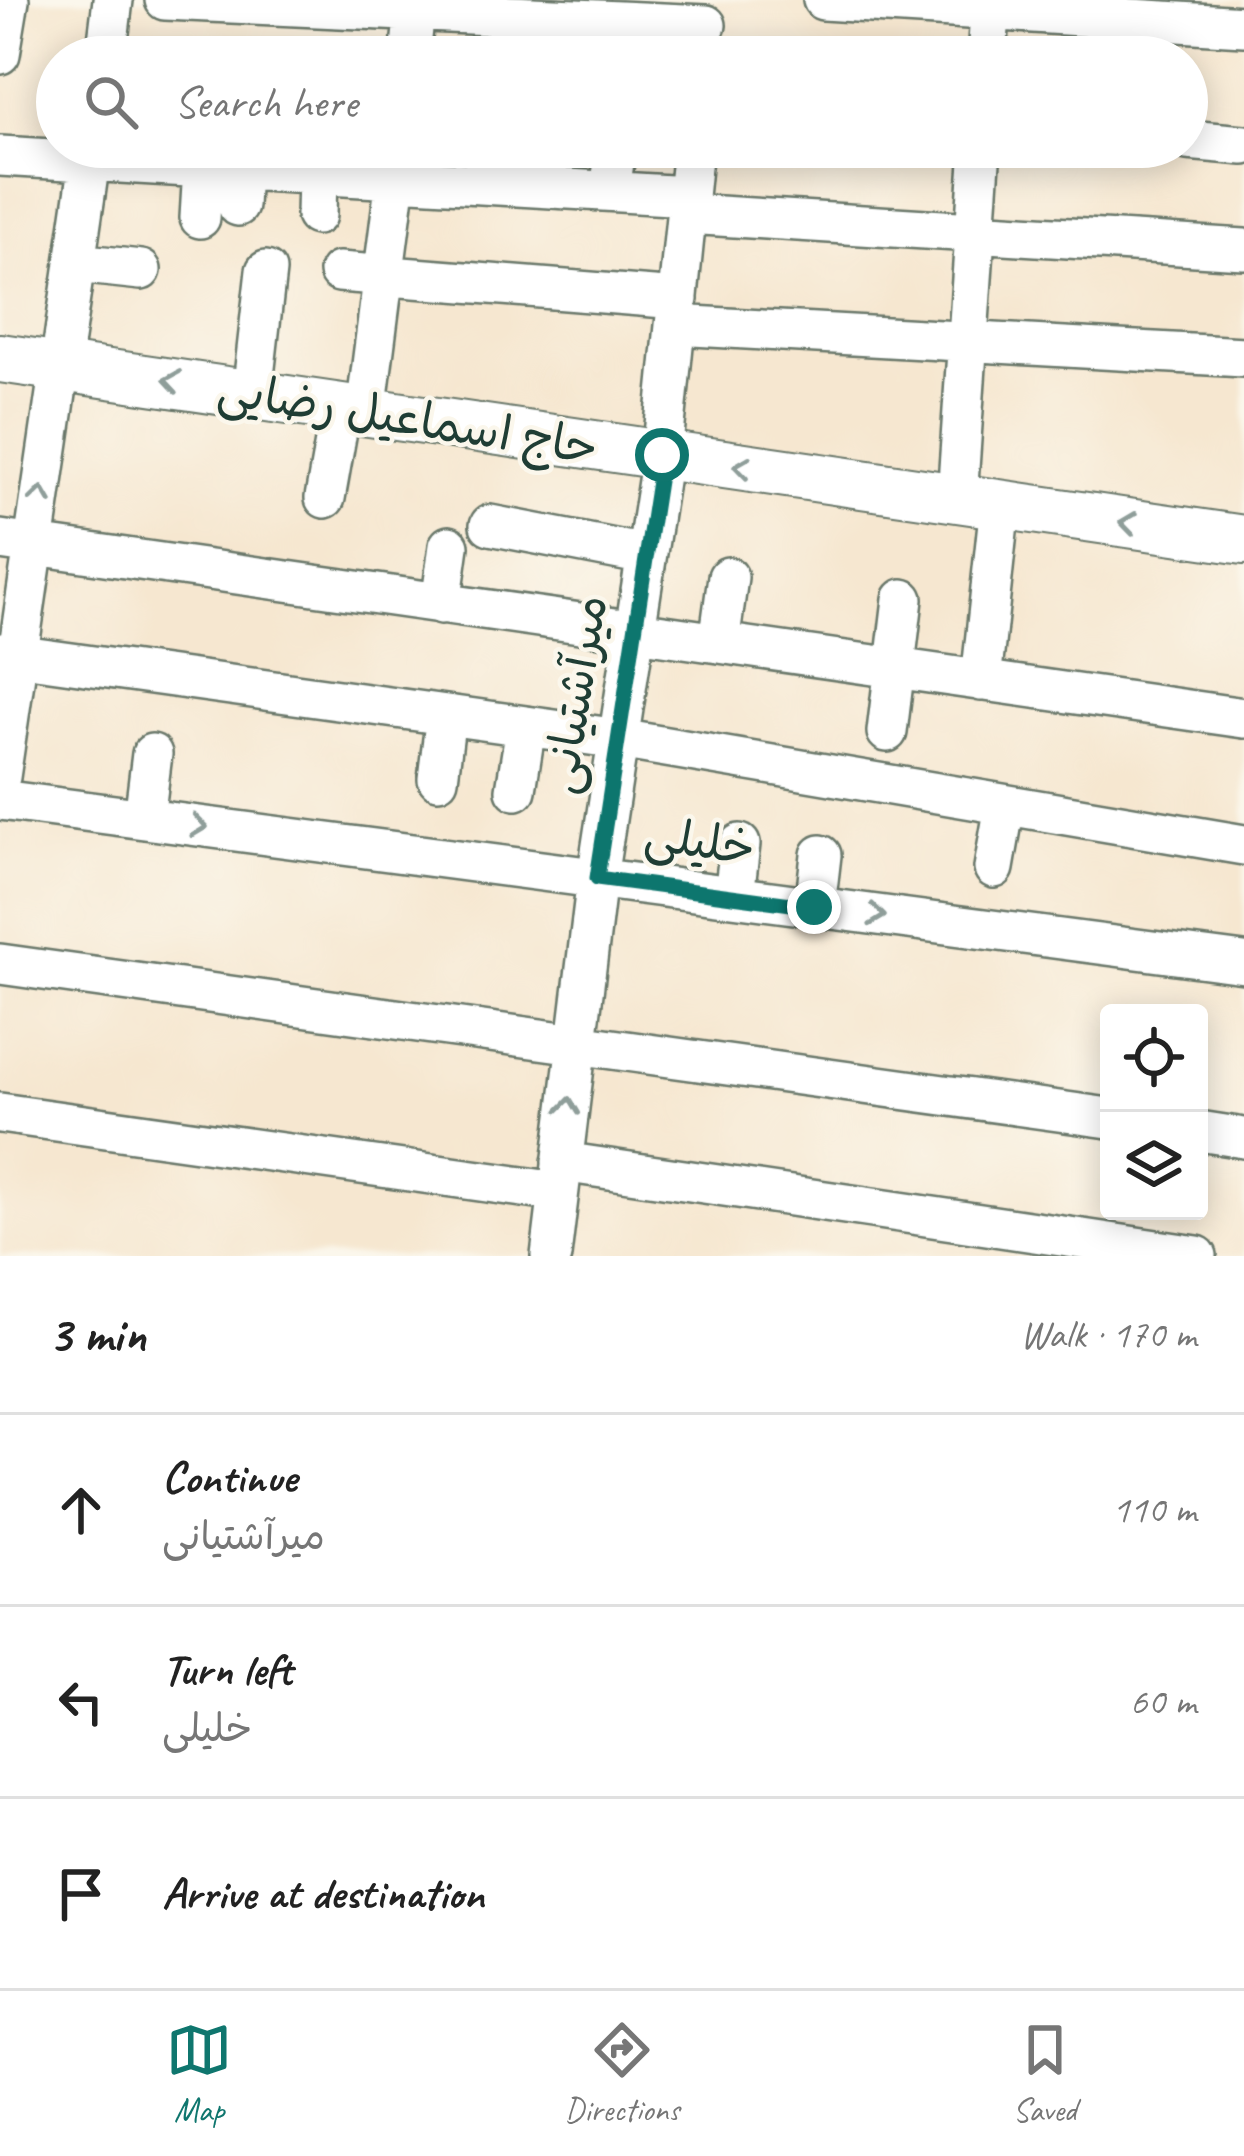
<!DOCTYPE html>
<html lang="en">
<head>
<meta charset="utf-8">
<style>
	:root { --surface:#fff; --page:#f6f6f6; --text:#222; --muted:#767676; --line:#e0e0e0; --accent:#0f766e }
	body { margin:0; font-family:Caveat,"Playpen Sans Arabic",sans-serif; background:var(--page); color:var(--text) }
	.controls { position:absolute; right:36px; bottom:36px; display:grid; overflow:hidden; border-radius:12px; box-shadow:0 6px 30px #0003 }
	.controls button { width:108px; height:108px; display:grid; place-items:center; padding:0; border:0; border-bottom:3px solid var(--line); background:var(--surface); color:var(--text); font:60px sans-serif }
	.stop { position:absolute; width:36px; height:36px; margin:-27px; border:9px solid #0f766e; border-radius:50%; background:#fff }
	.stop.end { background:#0f766e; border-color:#fff; box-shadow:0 3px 12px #0008 }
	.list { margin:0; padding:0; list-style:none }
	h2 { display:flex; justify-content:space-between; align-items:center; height:156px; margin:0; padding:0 48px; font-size:51px }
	h2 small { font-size:39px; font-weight:400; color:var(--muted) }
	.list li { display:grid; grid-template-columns:78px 1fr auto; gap:36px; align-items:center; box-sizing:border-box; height:192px; padding:0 48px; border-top:3px solid var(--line) }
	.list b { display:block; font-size:45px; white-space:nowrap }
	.list p { margin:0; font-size:39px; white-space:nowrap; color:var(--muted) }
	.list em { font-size:39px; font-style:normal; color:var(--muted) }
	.icon { flex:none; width:66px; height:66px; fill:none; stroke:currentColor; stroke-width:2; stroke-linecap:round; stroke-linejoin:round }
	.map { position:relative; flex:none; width:1244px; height:1256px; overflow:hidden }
	.search { position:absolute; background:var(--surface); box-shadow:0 6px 30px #0003; left:36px; right:36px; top:36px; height:132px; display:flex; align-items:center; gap:30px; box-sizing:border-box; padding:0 42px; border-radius:66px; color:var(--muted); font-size:45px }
	.sheet { height:732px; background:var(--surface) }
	nav { display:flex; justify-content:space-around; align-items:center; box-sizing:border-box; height:168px; border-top:3px solid var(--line); background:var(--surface); font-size:33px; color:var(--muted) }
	nav a { display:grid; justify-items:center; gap:6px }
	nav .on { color:var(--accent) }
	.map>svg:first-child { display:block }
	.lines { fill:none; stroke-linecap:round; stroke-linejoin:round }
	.minor-casing { stroke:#6a786b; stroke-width:44 }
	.major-casing { stroke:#6a786b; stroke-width:52 }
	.minor { stroke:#fff; stroke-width:39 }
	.major { stroke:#fff; stroke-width:48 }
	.oneway { stroke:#8f9e9a }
	.route { stroke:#0f766e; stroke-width:15 }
	.labels { text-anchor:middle; stroke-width:9; stroke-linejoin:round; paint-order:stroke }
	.street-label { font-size:48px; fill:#1f3d34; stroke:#fbf7ec }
</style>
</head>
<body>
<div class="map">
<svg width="1244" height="1256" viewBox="0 0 1244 1256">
	<rect width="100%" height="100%" fill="#fbf7ec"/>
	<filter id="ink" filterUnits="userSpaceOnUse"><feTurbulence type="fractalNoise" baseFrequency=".00833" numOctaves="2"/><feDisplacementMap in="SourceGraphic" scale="24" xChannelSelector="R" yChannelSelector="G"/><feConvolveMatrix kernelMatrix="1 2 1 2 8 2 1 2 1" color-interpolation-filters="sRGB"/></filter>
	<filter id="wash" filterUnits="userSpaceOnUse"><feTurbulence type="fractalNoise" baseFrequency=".004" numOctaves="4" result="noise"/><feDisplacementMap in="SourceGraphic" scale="48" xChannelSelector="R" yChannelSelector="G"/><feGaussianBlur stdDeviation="2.7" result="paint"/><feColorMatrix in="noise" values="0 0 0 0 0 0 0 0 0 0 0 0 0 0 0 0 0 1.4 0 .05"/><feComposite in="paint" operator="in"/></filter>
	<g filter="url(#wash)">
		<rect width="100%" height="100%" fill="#f6e7d0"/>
	</g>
	<g filter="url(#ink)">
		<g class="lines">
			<defs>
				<path id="minor" d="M165 0 706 25
					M823 0 1244 26
					M0 54 9 0
					M106 57 113 0
					M410 57 416 0
					M561 57 565 19
					M987 57 991 0
					M1187 140 1244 145
					M0 156 688 196
					M545 187 550 147
					M610 191 616 147
					M238 206 240 170
					M687 214 1244 249
					M316 215 317 174
					M200 218 203 168
					M76 263 141 270
					M339 272 678 299
					M675 325 1244 357
					M252 394 266 271
					M366 412 400 147
					M325 498 341 408
					M957 498 981 147
					M490 525 646 555
					M0 540 1244 718
					M441 604 449 546
					M719 643 728 577
					M0 653 619 739 1244 845
					M981 681 1000 504
					M887 732 903 599
					M0 777 92 147
					M438 779 446 715
					M516 790 526 726
					M0 800 1244 963
					M144 819 152 754
					M994 868 1005 805
					M734 896 740 844
					M815 907 821 855
					M0 964 1109 1118
					M0 1113 558 1192
					M1199 1131 1244 1138
					M562 1162 1197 1256
					M551 1256 597 878 662 455 693 147"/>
				<path id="major" d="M0 358 1244 540"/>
			</defs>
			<!-- minor casing -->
			<use href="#minor" class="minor-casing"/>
			<!-- major casing -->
			<use href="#major" class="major-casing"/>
			<!-- minor -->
			<use href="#minor" class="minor"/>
			<!-- major -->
			<use href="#major" class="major"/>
		</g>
		<!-- one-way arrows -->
		<defs><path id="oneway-chevron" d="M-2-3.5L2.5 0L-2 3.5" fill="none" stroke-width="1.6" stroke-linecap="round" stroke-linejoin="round" transform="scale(3)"/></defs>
		<g class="oneway">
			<use href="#oneway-chevron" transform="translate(172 381) rotate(-171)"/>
			<use href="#oneway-chevron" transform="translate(742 467) rotate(-172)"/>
			<use href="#oneway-chevron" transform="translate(41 495) rotate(-82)"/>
			<use href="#oneway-chevron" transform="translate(1128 523) rotate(-172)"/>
			<use href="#oneway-chevron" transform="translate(199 826) rotate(7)"/>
			<use href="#oneway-chevron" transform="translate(877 915) rotate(7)"/>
			<use href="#oneway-chevron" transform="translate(569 1106) rotate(-83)"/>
		</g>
	</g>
	<g class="lines" filter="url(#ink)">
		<!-- route -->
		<path class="route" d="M662 455 597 878 814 907"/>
	</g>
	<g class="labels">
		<!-- street labels -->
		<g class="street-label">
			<text transform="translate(408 417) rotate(9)" y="17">حاج اسماعیل رضایی</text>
			<text transform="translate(574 694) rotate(-81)" y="17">میرآشتیانی</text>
			<text transform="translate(700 840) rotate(8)" y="17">خلیلی</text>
		</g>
	</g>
</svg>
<div class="controls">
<button><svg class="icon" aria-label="locate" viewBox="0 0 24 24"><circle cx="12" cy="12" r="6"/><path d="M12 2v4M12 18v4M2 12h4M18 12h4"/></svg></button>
<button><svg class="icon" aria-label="layers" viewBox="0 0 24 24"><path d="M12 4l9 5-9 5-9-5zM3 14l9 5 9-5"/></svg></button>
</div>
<div class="stop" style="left:662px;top:455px"></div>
<div class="stop end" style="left:814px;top:907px"></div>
<div class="search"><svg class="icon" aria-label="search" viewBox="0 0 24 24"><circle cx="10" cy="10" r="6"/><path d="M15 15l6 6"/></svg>Search here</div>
</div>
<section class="sheet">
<h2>3 min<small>Walk · 170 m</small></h2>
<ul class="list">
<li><svg class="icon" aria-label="ahead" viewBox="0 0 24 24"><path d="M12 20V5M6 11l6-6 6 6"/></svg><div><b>Continue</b><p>میرآشتیانی</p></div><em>110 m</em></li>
<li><svg class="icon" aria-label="left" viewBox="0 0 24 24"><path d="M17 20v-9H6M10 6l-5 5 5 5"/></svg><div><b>Turn left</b><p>خلیلی</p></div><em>60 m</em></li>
<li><svg class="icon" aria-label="arrive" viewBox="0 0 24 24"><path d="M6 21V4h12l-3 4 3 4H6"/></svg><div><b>Arrive at destination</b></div></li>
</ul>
</section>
<nav>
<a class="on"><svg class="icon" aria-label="map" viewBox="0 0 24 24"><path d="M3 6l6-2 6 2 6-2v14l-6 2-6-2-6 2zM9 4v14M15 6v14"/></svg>Map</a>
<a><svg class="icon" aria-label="directions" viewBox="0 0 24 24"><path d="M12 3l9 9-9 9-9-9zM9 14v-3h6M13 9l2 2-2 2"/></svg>Directions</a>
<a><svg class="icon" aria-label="saved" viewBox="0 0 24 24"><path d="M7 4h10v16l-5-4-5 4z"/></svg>Saved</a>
</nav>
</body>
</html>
